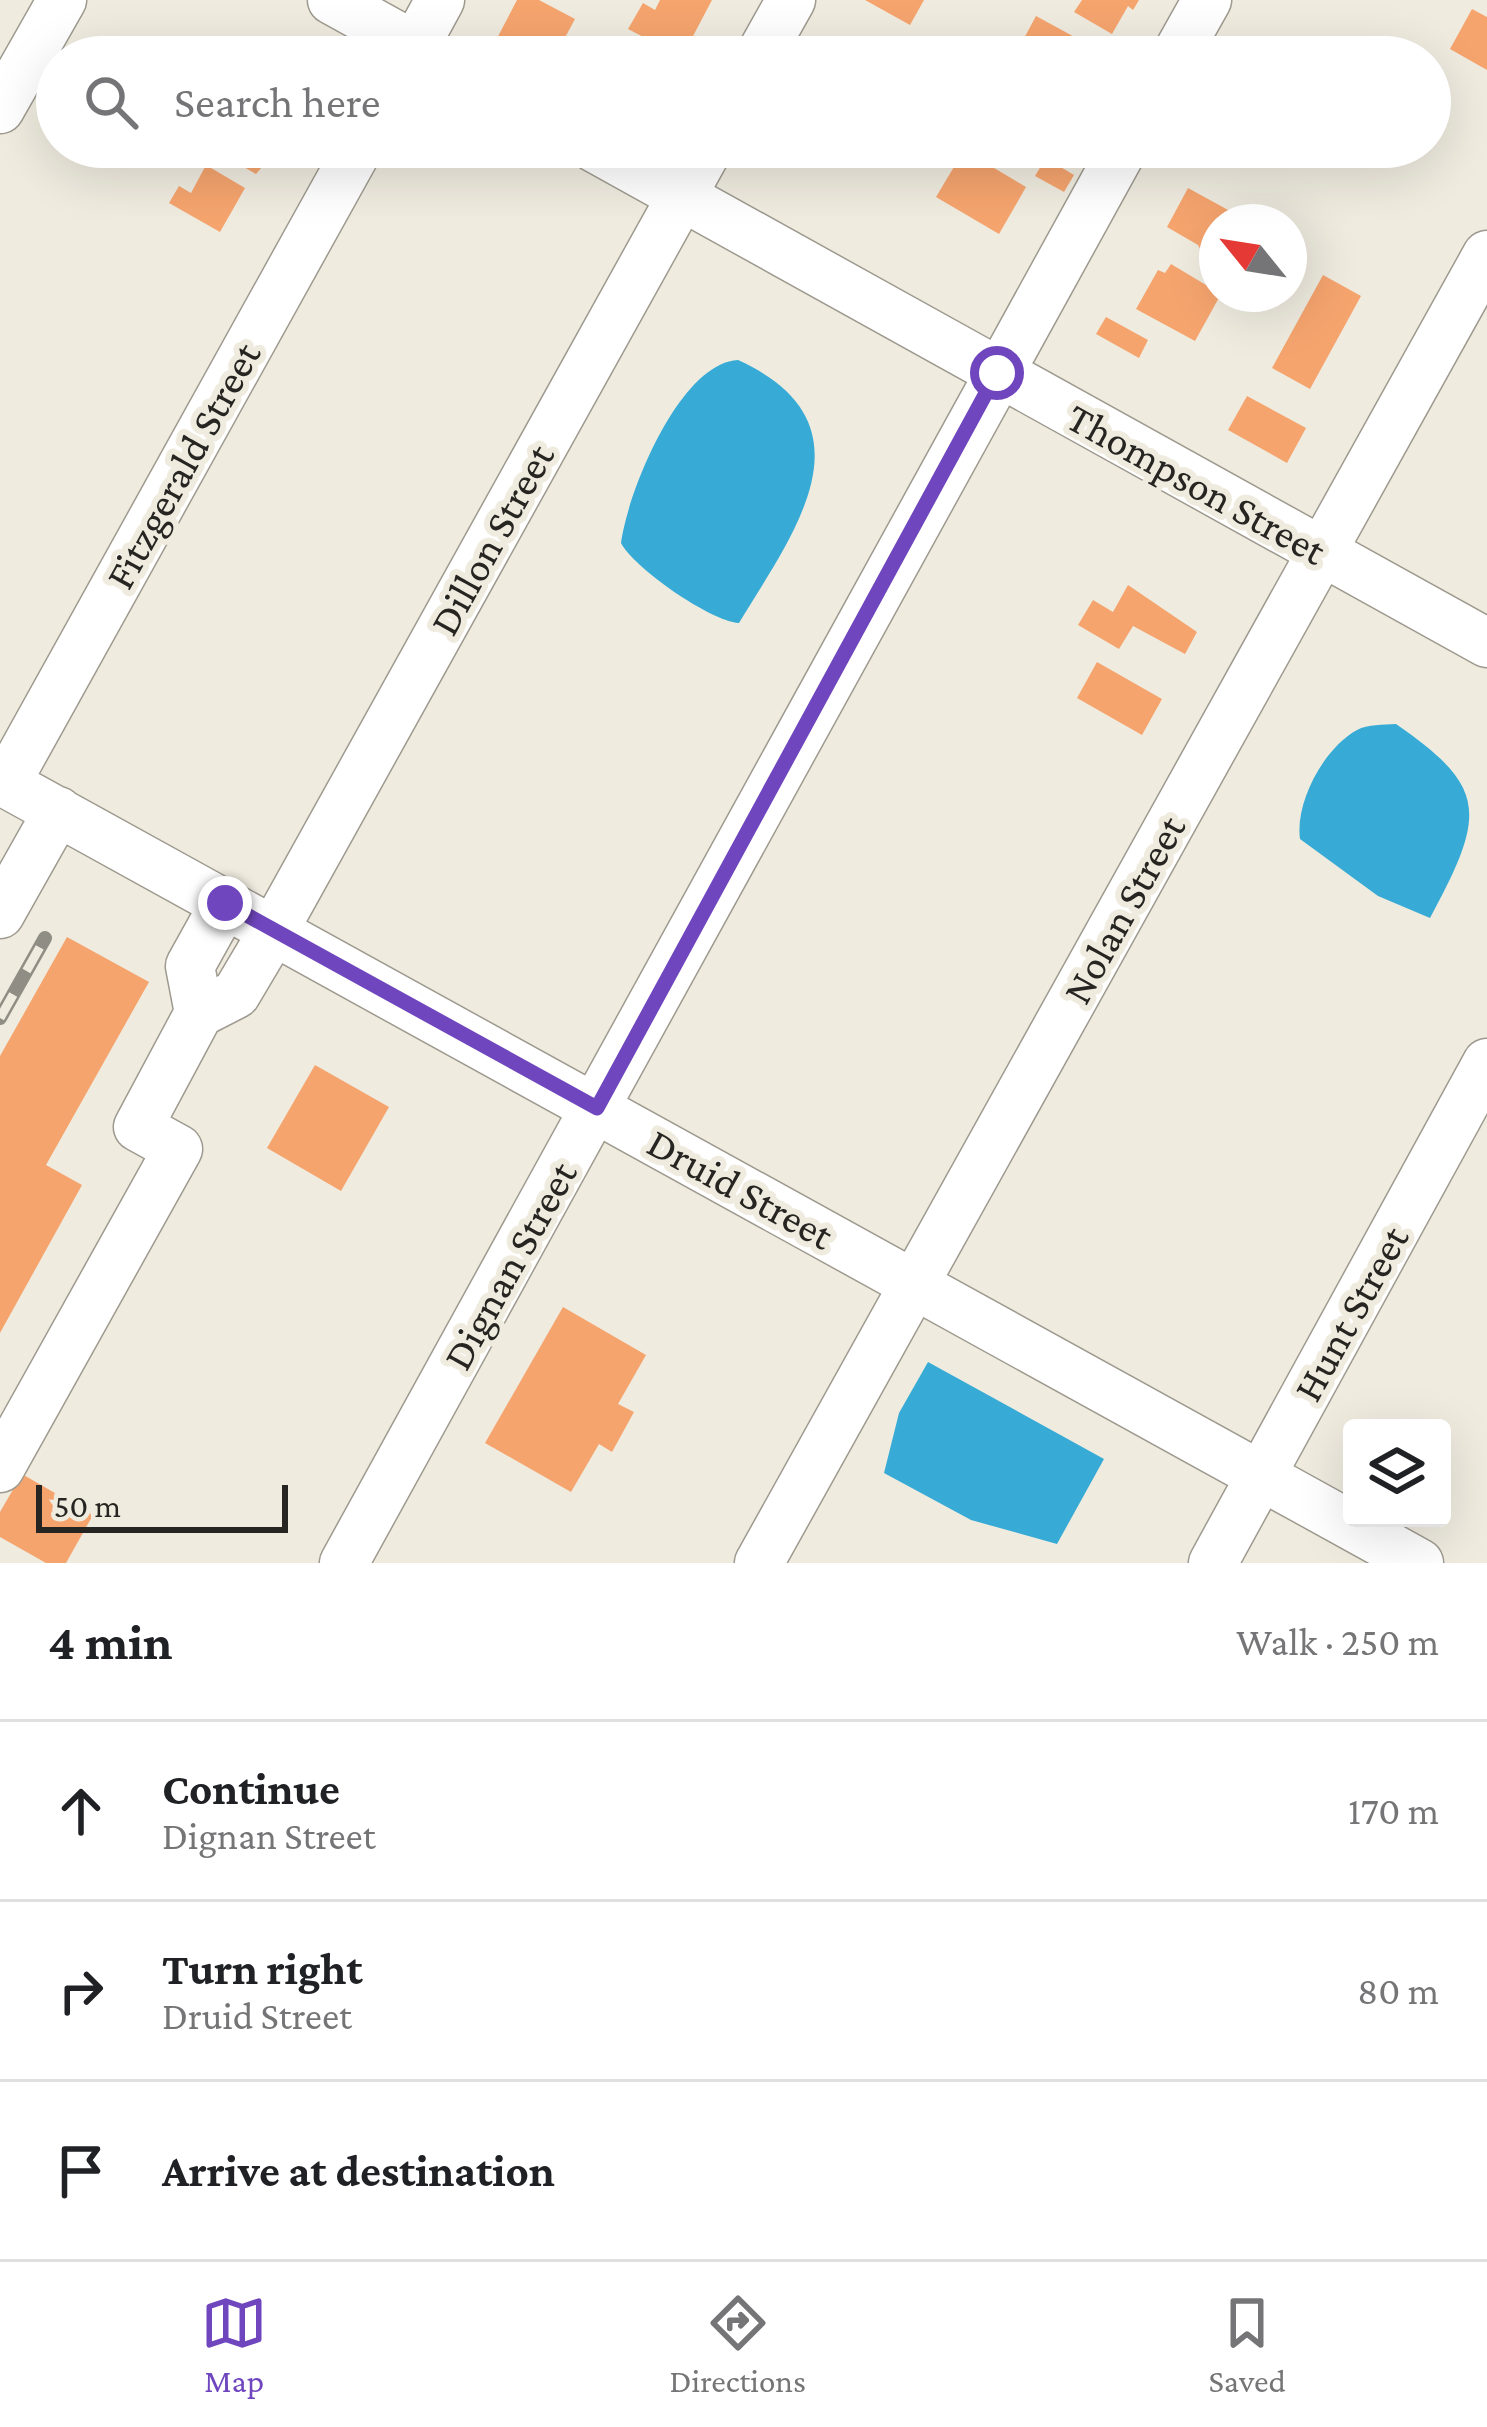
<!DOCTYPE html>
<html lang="en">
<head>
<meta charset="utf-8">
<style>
	:root { --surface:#fff; --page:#f2f2f2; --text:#202124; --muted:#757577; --line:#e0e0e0; --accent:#6f46be }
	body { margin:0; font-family:"Crimson Pro",serif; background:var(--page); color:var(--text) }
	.controls { position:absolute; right:36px; bottom:36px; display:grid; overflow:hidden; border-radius:12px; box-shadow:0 12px 48px #0002 }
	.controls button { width:108px; height:108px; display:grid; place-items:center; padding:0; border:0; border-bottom:3px solid var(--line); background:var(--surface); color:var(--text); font:60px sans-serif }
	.compass { position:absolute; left:1199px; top:204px; width:108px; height:108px; border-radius:50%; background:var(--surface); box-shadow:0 12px 48px #0002; rotate:300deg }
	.scale { position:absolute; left:36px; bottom:30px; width:252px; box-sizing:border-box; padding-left:12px; border:6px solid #272521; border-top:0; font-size:33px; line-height:42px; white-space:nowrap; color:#272521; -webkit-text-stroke:9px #efebdf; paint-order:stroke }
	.stop { position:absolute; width:36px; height:36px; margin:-27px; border:9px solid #6f46be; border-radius:50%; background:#fff }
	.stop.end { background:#6f46be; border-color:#fff; box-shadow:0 3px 12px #0008 }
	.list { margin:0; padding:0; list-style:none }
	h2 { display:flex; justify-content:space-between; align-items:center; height:156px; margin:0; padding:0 48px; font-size:51px }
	h2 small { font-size:39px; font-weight:400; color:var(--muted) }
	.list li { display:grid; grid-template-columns:78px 1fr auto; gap:36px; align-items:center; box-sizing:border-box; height:180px; padding:0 48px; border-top:3px solid var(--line) }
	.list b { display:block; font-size:45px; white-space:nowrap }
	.list p { margin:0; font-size:39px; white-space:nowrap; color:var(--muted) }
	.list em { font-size:39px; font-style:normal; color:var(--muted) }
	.icon { flex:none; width:66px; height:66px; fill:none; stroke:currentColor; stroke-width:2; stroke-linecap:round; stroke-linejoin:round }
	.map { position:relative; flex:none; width:1487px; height:1563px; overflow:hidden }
	.search { position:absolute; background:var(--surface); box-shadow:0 12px 48px #0002; left:36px; right:36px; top:36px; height:132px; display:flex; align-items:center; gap:30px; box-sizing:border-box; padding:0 42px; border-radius:66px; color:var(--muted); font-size:45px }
	.sheet { height:696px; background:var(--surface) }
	nav { display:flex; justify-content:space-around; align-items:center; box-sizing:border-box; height:168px; border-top:3px solid var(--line); background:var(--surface); font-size:33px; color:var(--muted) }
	nav a { display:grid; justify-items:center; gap:6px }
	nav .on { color:var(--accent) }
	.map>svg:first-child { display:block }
	.water { fill:#37abd6 }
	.building { fill:#f5a46e }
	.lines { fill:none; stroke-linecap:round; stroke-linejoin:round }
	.minor-casing { stroke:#9f9a8f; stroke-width:51 }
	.minor { stroke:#fff; stroke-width:48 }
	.rail-casing { stroke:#908d84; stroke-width:14 }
	.rail { stroke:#efebdf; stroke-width:9; stroke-dasharray:27; stroke-linecap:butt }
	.route { stroke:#6f46be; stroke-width:15 }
	.labels { text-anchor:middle; stroke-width:12; stroke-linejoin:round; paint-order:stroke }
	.street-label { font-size:42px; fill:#272521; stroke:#efebdf }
</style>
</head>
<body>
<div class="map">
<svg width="1487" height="1563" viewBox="0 0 1487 1563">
	<rect width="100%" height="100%" fill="#efebdf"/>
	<!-- water -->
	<path class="water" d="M738 360C878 424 794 532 739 623 710 621 634 568 621 543 628 491 680 363 738 360Z
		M1396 724C1487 787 1487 813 1430 918L1378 896 1300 839C1295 802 1324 748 1357 730 1368 724 1383 725 1396 724Z
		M928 1362 1104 1459 1057 1544 971 1520 884 1473 899 1413Z"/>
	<!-- building -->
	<path class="building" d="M517 0H539L575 19 561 45 550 39 541 57H519L494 44Z
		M660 0H712L682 57 628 29 643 3 655 10Z
		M865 0H924L910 25Z
		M1082 0H1139L1133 10 1128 6 1112 34 1074 12Z
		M1472 9 1487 17V70L1450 49Z
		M1036 16 1102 52 1100 57H1014Z
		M276 36 313 57H264Z
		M209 147H279L256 174Z
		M1005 147H1068L1060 161 1049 160 1074 175 1064 192 1035 176 1041 166Z
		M964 150 1026 187 999 234 936 197Z
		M206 165 245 188 220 232 169 203 179 186 191 193Z
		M1188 188 1250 222H1217V257L1206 260 1198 245 1167 227Z
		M1171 264 1221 294 1195 341 1136 309 1158 270 1165 273Z
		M1323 275 1361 296 1310 389 1272 368Z
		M1106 317 1148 340 1139 358 1096 334Z
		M1247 396 1306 428 1287 463 1228 430Z
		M1128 585 1197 632 1185 654 1133 626 1119 649 1078 625 1093 600 1113 612Z
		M1097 662 1162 699 1142 735 1077 698Z
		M67 937 149 982 46 1165 82 1185 0 1333V1056Z
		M315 1065 389 1107 341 1191 267 1148Z
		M563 1307 646 1355 618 1404 634 1412 612 1452 599 1444 571 1492 485 1443Z
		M22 1474 93 1515 66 1563H46L0 1537V1512Z"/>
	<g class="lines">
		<defs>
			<path id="minor" d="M332 0 435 57
				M409 57 440 0
				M759 57 791 0
				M1175 57 1207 0
				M0 109 62 0
				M593 147 1487 643
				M0 780 1419 1563
				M6 783 359 147
				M225 903 190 966 199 1013 236 994 274 930 709 147
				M0 914 58 811
				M0 1468 178 1149 138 1127 199 1013
				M344 1563 1124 147
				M759 1563 1487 255
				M1213 1563 1487 1063"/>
		</defs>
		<!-- minor casing -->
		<use href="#minor" class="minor-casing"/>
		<!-- minor -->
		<use href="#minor" class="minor"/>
		<defs>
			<path id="rail" d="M0 1018 45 938"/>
		</defs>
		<!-- rail casing -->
		<use href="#rail" class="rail-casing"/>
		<!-- rail -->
		<use href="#rail" class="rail"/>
	</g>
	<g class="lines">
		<!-- route -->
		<path class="route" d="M225 903 597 1108 997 373"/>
	</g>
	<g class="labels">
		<!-- street labels -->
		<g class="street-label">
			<text transform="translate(182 465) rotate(-61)" y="15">Fitzgerald Street</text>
			<text transform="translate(1197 483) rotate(29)" y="15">Thompson Street</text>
			<text transform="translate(491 539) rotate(-61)" y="15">Dillon Street</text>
			<text transform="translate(1123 909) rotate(-61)" y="15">Nolan Street</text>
			<text transform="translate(741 1188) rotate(29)" y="15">Druid Street</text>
			<text transform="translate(509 1265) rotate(-61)" y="15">Dignan Street</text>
			<text transform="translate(1350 1313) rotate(-61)" y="15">Hunt Street</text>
		</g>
	</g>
</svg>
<div class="controls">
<button><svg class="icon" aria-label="layers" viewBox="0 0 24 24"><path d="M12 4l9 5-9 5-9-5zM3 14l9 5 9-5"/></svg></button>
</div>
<svg class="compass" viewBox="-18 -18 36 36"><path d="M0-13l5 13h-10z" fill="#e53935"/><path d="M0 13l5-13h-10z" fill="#757577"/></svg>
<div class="scale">50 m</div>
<div class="stop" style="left:997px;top:373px"></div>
<div class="stop end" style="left:225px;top:903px"></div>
<div class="search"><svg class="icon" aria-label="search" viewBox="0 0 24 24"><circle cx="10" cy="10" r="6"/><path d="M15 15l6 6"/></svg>Search here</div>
</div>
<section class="sheet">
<h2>4 min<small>Walk · 250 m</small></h2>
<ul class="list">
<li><svg class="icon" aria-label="ahead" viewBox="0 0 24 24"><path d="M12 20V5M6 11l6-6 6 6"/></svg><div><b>Continue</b><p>Dignan Street</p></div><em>170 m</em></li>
<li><svg class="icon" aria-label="right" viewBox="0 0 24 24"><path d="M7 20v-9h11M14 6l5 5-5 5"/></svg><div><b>Turn right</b><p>Druid Street</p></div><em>80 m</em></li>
<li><svg class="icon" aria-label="arrive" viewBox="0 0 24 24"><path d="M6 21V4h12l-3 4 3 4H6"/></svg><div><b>Arrive at destination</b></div></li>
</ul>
</section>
<nav>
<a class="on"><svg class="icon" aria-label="map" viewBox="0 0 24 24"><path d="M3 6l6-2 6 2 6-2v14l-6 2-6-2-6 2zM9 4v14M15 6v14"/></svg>Map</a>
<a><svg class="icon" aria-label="directions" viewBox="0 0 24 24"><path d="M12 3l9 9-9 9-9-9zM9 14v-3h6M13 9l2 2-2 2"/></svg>Directions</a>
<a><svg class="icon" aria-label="saved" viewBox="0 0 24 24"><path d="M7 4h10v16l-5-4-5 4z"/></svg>Saved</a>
</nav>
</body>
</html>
